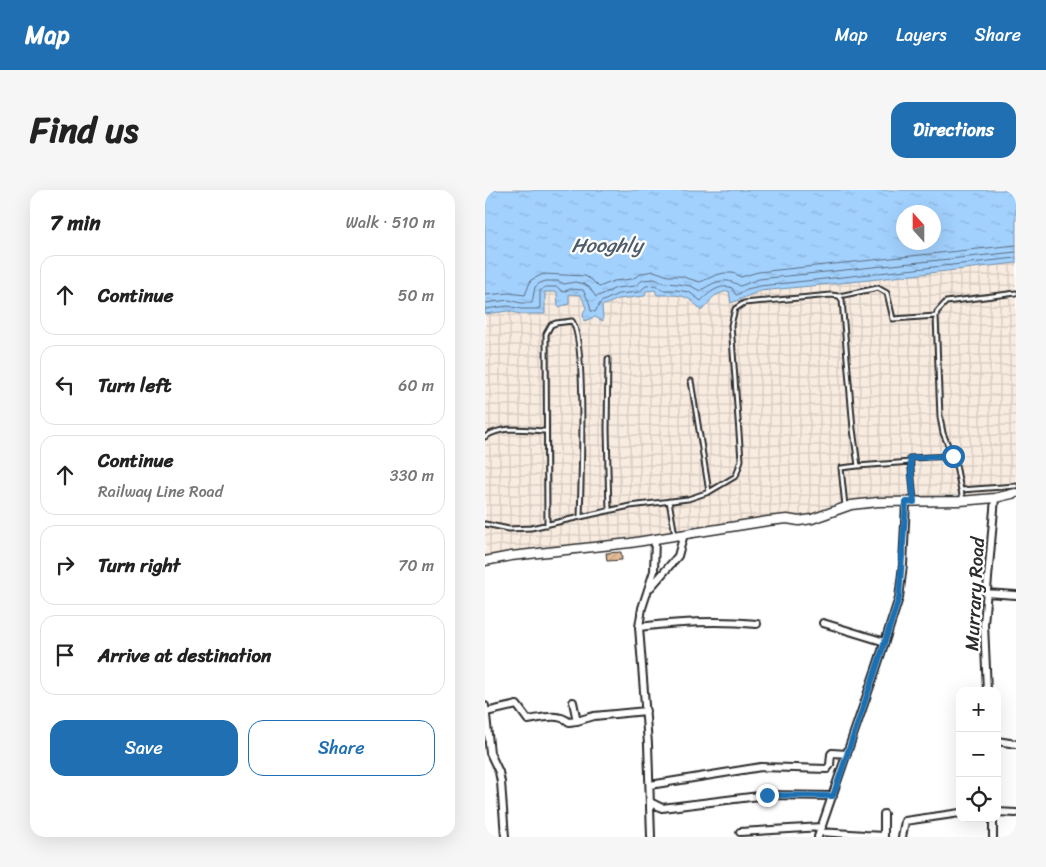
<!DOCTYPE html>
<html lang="en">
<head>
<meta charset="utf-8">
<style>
	:root { --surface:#fff; --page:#f6f6f6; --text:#222; --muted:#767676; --line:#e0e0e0; --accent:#1f6fb2 }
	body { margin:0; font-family:Sriracha,sans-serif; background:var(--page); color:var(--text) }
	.controls { position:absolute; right:15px; bottom:15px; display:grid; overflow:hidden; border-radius:10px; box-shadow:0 5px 20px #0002 }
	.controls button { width:45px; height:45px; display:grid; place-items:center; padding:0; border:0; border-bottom:1px solid var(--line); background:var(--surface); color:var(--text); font:25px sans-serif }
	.compass { position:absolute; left:411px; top:15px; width:45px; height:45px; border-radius:50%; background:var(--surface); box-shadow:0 5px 20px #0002; rotate:339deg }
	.stop { position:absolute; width:15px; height:15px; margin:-11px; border:4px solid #1f6fb2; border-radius:50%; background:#fff }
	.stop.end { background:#1f6fb2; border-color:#fff; box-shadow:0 1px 5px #0008 }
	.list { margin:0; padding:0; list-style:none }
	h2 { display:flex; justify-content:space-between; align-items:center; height:65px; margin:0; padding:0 20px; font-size:21px }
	h2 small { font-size:16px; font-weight:400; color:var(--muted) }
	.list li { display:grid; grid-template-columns:32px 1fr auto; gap:15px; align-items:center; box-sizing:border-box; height:80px; margin:0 10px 10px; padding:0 10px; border:1px solid var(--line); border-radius:15px }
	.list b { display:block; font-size:19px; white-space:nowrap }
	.list p { margin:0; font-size:16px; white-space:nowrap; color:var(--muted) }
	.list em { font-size:16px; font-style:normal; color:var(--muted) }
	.actions { display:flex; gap:10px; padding:15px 20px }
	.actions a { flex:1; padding:11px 0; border:1px solid var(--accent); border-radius:15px; text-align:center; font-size:18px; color:var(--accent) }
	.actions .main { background:var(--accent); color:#fff }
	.icon { flex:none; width:28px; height:28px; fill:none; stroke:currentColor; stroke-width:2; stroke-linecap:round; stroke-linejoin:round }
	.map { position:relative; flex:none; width:531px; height:647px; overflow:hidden; border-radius:15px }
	header { display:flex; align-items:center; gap:30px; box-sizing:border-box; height:70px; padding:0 25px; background:var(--accent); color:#fff }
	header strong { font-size:24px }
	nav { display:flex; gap:28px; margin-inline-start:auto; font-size:18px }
	.intro { display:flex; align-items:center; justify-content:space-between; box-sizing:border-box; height:120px; padding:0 30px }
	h1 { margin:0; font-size:35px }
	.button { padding:12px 22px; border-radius:15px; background:var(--accent); color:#fff; font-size:18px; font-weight:700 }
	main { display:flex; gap:30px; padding:0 30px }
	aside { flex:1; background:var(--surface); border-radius:15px; box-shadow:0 5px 20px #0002 }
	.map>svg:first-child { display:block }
	.industrial { fill:url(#industrial-grid) }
	.water { fill:url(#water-ripples); stroke:#728faa; fill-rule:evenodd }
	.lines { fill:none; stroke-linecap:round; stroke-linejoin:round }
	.shore { stroke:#5b6d7f; stroke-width:1 }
	.building { fill:url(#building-hatch); stroke:#2b2b2b }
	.service-casing { stroke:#2b2b2b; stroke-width:7 }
	.minor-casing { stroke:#2b2b2b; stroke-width:10 }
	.tertiary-casing { stroke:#2b2b2b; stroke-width:11 }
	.service { stroke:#fff; stroke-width:3 }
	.minor { stroke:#fff; stroke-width:6 }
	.tertiary { stroke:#fff; stroke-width:8 }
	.route { stroke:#1f6fb2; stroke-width:6 }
	.labels { text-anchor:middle; stroke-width:4.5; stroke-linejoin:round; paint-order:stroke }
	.street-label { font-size:19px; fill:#2b2b2b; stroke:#fff }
	.water-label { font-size:20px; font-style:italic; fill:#4f5d6a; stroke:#fff }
</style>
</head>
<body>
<header>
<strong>Map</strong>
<nav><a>Map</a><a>Layers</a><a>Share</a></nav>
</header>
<div class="intro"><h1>Find us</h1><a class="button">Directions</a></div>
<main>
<aside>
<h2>7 min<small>Walk · 510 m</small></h2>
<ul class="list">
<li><svg class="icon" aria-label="ahead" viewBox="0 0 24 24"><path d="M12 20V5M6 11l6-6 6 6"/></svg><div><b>Continue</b></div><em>50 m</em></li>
<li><svg class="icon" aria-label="left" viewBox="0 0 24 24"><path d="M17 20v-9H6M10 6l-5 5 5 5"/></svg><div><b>Turn left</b></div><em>60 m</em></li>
<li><svg class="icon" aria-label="ahead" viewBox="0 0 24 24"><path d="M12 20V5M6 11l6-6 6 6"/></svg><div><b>Continue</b><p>Railway Line Road</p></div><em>330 m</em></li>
<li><svg class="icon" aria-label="right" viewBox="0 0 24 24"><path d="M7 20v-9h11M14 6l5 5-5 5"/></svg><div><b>Turn right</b></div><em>70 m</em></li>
<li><svg class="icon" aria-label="arrive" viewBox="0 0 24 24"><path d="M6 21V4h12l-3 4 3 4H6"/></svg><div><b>Arrive at destination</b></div></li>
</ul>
<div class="actions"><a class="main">Save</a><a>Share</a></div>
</aside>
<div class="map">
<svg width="531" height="647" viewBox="0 0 531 647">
	<defs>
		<pattern id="industrial-grid" width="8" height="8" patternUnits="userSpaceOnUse" patternTransform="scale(1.25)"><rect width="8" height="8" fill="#f8ebe0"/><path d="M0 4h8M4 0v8" fill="none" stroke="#d5cac0"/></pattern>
		<pattern id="water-ripples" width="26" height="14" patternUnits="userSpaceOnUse" patternTransform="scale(1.25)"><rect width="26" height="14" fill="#a2d1fe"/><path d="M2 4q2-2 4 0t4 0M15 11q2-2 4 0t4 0" fill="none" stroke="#8cb4da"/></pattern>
		<pattern id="building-hatch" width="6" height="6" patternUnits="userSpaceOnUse" patternTransform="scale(1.25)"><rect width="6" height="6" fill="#e6bc96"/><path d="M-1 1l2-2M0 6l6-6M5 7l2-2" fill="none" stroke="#c5a281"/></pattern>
	</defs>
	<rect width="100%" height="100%" fill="#fff"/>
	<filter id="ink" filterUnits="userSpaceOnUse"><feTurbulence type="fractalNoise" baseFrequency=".02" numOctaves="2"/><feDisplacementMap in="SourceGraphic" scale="10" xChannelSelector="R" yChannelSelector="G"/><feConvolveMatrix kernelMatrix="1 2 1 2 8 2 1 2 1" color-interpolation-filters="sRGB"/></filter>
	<g filter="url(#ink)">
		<!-- industrial -->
		<path class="industrial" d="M531 73V300L491 304 376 309 358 311 323 326 295 324 117 352 53 358 0 366V124L23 121 35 124H60V102H72L73 117 84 104 96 105 101 118 99 131 110 127 118 130 117 117 134 109 160 106 161 101 170 100 172 105H191L203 107 212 115 221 116 224 109 237 102 244 101 246 112 275 101 375 91Z"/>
		<!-- water -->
		<path class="water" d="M0 0H531V73L375 91 275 101 246 113 244 101C224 105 228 110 216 121 204 103 192 105 172 105L170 100 161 101 160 106 134 109 117 116 118 131 110 127 99 131 98 123 101 118 96 105 84 104V114L73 117 72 102H60V124H35L23 121 0 124ZM418 22H448V52H418Z"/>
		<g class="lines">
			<!-- shore -->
			<path class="shore" d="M0 105 24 103 40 105 46 90 58 84 100 86 107 90 114 97 129 91 147 89 157 83 169 81 183 86H195L215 92 231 85 239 83H248L256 87 273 82 531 55
				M0 113 24 110 36 113H47L50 97 55 93 61 91H73L79 94 90 92 99 94 104 97 111 107 131 98 150 96 158 90 169 89 180 93 193 94 206 96 215 101C229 92 240 86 255 96L274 89 531 62
				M0 119 23 116 36 119H54L55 117V101L60 97H72L78 102 85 99 98 100 104 112 106 121 110 122 116 112 133 104 154 102 161 96 170 95 177 100H191L204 102 216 111C223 103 236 93 247 98L250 104 252 105 262 99 275 96 531 68"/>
		</g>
		<!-- building -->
		<path class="building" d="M136 362 137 370 122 371 121 363Z"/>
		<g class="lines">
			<defs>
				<path id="service" d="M354 106 393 98 402 103 408 129 451 126 455 227 458 243 471 275 478 310
					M451 126 452 122 461 112 531 103
					M123 169 122 239 124 321
					M206 191 224 302
					M0 247C17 235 41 240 60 241
					M373 276 426 272
					M476 300 531 296
					M184 311 190 345
					M429 311 425 268 468 266
					M0 334 24 339 46 338 145 316 203 309 224 302 251 286 256 270 246 135 250 119 259 113 346 105 354 106 357 110 368 239 373 276 356 278 360 316
					M62 335 61 144 66 135 71 133 87 131C102 151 96 295 95 327"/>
				<path id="minor" d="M166 397 193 366 199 344
					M501 403 531 405
					M338 433 400 452
					M154 437C195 432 231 430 272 434
					M502 501 499 434 510 308
					M0 516 5 563 14 582 16 592 20 647
					M1 522 32 515 43 530C57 528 73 523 84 532L92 531 88 512
					M92 531 109 526 161 521
					M512 551 531 554
					M165 595 276 577 342 579 345 575 346 564 347 563 362 564
					M165 612 177 618 282 605 348 606
					M512 622 531 623
					M508 628V647
					M255 642 337 637
					M335 642 380 645 379 647
					M380 645 399 646V624
					M166 647 163 554 154 437 157 418 169 381 170 349
					M333 647 392 476 414 408 418 375 421 312
					M417 647 420 631 475 623"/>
				<path id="tertiary" d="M0 371 26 366 145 353 283 331 302 329 314 331 327 329 366 315 393 312 475 311 510 308 531 303"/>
			</defs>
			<!-- service casing -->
			<use href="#service" class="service-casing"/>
			<!-- minor casing -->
			<use href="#minor" class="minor-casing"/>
			<!-- tertiary casing -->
			<use href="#tertiary" class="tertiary-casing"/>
			<!-- service -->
			<use href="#service" class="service"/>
			<!-- minor -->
			<use href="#minor" class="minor"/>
			<!-- tertiary -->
			<use href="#tertiary" class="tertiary"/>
		</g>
	</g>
	<g class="lines" filter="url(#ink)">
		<!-- route -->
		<path class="route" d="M282 605 348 606 392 476 414 408 421 312H429L425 268 468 266"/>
	</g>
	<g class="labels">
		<!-- street labels -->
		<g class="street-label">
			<text transform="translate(489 404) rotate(-87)" y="7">Murrary Road</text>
		</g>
		<!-- water labels -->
		<g class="water-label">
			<text x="122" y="62">Hooghly</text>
		</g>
	</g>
</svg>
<div class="controls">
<button>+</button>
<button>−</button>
<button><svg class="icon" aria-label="locate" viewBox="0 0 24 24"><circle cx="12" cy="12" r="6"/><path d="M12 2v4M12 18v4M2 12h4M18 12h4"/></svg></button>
</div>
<svg class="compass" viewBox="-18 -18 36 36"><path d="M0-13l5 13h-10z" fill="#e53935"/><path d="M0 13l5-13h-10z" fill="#767676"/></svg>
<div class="stop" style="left:468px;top:266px"></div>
<div class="stop end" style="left:282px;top:605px"></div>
</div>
</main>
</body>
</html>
